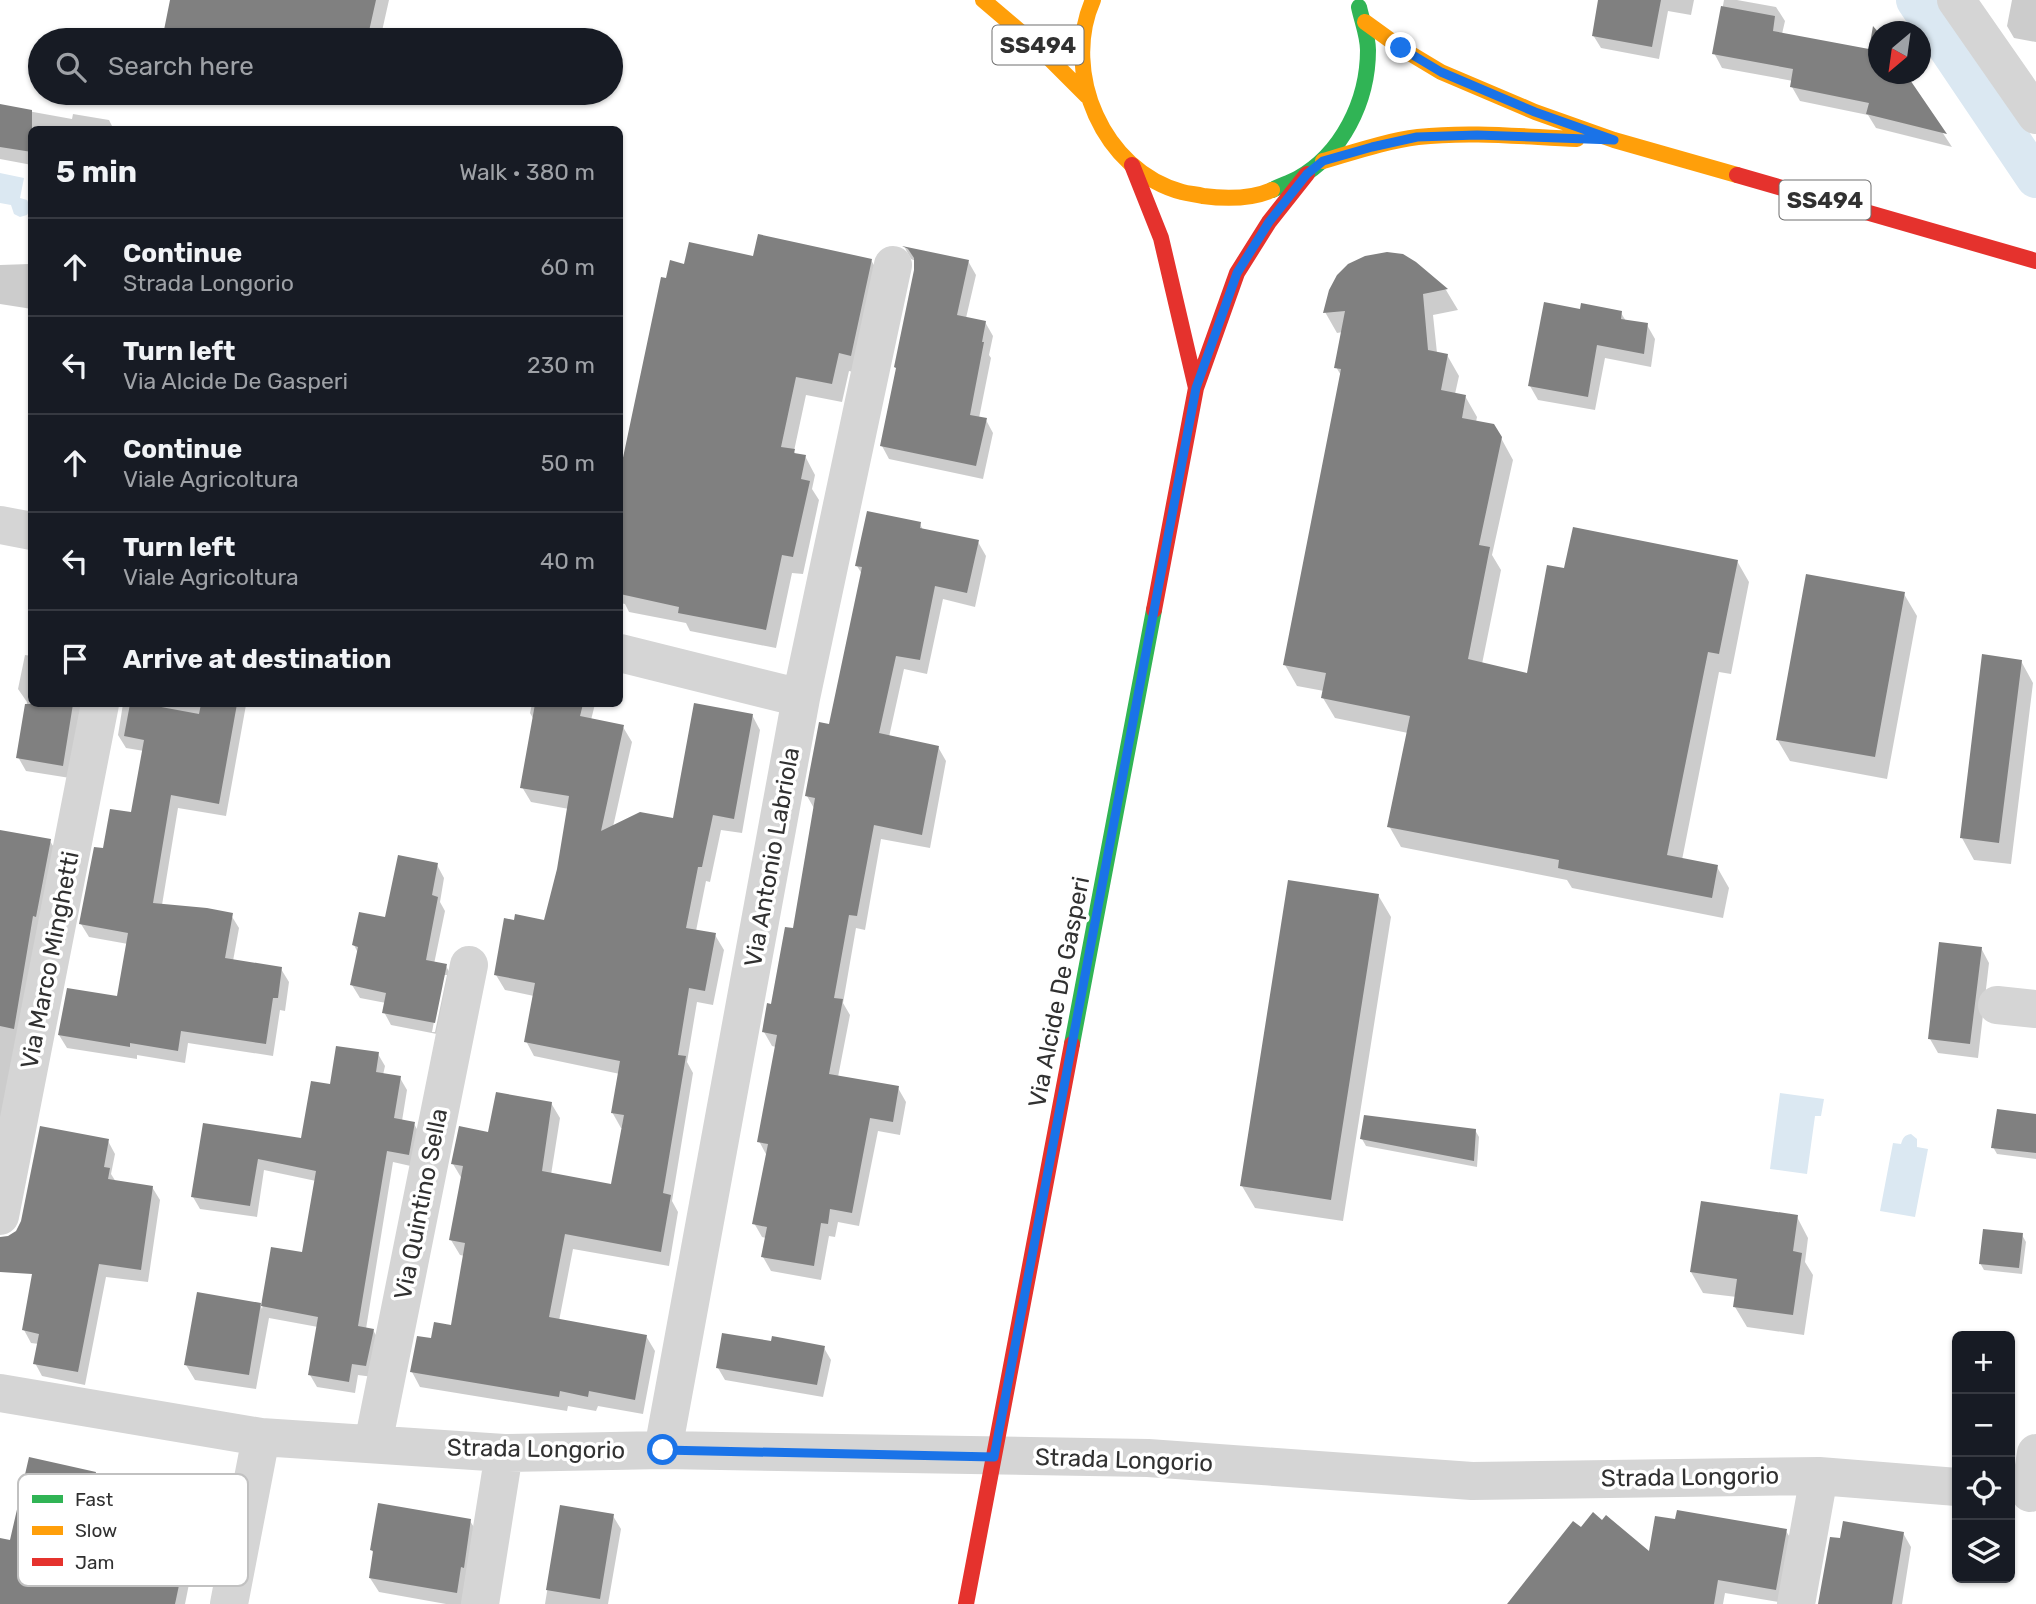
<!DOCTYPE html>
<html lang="en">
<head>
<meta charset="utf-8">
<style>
	:root { --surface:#171b24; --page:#242831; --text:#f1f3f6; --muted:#9ea1a6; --line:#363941 }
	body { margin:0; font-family:Rubik,sans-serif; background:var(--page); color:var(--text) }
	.controls { position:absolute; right:21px; bottom:21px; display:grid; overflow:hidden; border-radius:10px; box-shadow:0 2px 5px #0004 }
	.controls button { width:63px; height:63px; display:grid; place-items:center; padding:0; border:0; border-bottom:2px solid var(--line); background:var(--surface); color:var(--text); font:35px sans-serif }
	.compass { position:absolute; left:1868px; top:21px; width:63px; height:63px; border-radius:50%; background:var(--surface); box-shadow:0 2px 5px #0004; rotate:209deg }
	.stop { position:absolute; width:21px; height:21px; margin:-16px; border:5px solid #1a73e8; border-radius:50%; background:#fff }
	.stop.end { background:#1a73e8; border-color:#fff; box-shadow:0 2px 7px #0008 }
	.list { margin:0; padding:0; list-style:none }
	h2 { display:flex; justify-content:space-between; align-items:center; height:91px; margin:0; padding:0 28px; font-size:30px }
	h2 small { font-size:23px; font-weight:400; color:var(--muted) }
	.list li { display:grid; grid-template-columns:46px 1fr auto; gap:21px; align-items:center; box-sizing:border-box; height:98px; padding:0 28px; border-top:2px solid var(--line) }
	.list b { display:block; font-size:26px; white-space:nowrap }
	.list p { margin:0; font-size:23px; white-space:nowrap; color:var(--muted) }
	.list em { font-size:23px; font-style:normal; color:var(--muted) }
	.icon { flex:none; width:38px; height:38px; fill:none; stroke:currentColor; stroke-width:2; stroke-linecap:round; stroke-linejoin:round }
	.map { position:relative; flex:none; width:2036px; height:1604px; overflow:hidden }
	.search { position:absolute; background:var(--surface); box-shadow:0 2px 5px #0004; left:28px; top:28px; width:595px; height:77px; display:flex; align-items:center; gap:18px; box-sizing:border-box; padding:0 24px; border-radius:38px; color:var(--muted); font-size:26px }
	.panel { position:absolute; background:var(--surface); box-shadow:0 2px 5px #0004; left:28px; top:126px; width:595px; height:581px; border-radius:10px }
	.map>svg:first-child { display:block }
	.water { fill:#dbe8f2 }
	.shadow { fill:#0003; fill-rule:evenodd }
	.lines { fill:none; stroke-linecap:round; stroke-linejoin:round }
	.canal { stroke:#dbe8f2; stroke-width:40 }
	.building { fill:#808080 }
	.street { stroke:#d5d5d5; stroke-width:38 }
	.fast { stroke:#30b455; stroke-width:16 }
	.slow { stroke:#ff9f0a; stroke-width:16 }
	.jam { stroke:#e5322d; stroke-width:16 }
	.route { stroke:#1a73e8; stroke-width:9 }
	.labels { text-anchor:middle; stroke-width:7; stroke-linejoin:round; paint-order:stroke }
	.shield { fill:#fff; stroke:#6f6f6f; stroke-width:2 }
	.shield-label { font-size:23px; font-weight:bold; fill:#313131 }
	.street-label { font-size:24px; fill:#313131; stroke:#fff }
	.key { fill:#fff; stroke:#c1c1c1; stroke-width:2 }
	.key-label { font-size:19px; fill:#313131 }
</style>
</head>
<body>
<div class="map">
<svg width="2036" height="1604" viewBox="0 0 2036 1604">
	<rect width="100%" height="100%" fill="#fff"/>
	<!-- water -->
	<path class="water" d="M0 173 24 178 20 198 27 200 31 208 27 215 20 217 14 214 11 205 0 203Z
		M1780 1093 1824 1099 1821 1116H1815L1807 1174 1770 1169Z
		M1911 1134 1917 1139V1147L1928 1149 1915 1217 1880 1211 1893 1143 1901 1144C1903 1138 1904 1135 1911 1134Z"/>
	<!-- shadow -->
	<path class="shadow" d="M171 0H389L380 40H164Z
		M1600 0H1694L1691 15 1668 11 1659 59 1601 48 1593 35Z
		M1724 0H1737L1776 7 1785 21 1782 34 1878 74H1904L1952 147 1876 128 1868 115 1800 101 1792 87 1793 81 1722 68 1714 53Z
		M2012 0H2036V42L2014 38 2007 26Z
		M0 106 72 119 73 114 109 120 114 130H32V165L0 159Z
		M905 248 968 261 976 275 966 318 985 322 993 336 989 355 991 358 979 418 986 420 993 433 983 479 889 459 882 446 916 269V261L911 259Z
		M755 258 871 260 882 279 861 374 849 371 842 402 806 395 794 451 796 455 805 456 815 475 812 489 819 500 803 574 792 573 776 648 690 631 686 623 629 612 625 604 620 603V478L663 279 668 281 686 266Z
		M30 259 32 309 0 304V265L29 264Z
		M1415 263 1446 290 1458 310 1433 315 1437 353 1447 355 1459 376 1455 394 1465 396 1477 417 1476 422 1501 438 1513 460 1492 555 1501 570 1482 664 1529 675 1566 570 1737 561 1749 582 1731 674 1719 672 1682 860 1717 867 1729 888 1723 918 1572 888 1567 880 1401 847 1389 826 1408 733 1335 718 1323 698 1324 691 1297 686 1285 665 1342 377 1336 367 1343 332 1337 333 1325 312Z
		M1582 311 1621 313 1626 321 1647 325 1655 339 1651 367 1605 358 1595 410 1538 400 1530 386Z
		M920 524 923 530 978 542 986 556 975 607 943 599 927 674 904 669 889 737 938 747 946 761 930 848 881 839 865 930 856 928 843 1003 850 1015 838 1077 898 1088 906 1102 900 1135 878 1131 859 1226 838 1222 835 1237 829 1236 821 1280 771 1271 763 1257 766 1238 762 1237 754 1223 767 1156 759 1141 776 1047 772 1046 764 1032 794 930 815 810 807 796 830 727 862 574 857 566Z
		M1904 594 1917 616 1887 779 1790 761 1777 739Z
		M25 655 32 656V704H91L70 778 26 771 18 757 27 702 18 689Z
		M2021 661 2033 683 2011 864 1974 860 1962 838Z
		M123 704 246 705 226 816 178 808 162 905 231 915 239 928 233 961 281 969 289 982 285 1011 280 1010 273 1056 188 1043 185 1063 137 1055V1059L67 1048 59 1035 119 998 128 944 89 937 81 924 104 850 132 814 144 751 126 748 118 735Z
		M532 704H595L591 720 623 727 632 742 613 827 675 820 752 715 760 730 742 833 721 830 710 882 706 881 696 931 715 935 724 950 713 1005 697 1002 687 1062 693 1073 672 1201 678 1212 669 1266 573 1249 559 1321 646 1336 655 1351 643 1414 598 1406 596 1411 568 1406 567 1411 420 1387 412 1372 433 1340 453 1327 465 1256 460 1255 451 1240 462 1179 453 1164 489 1134 551 1103 560 1118 551 1175 613 1186 623 1128H621L612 1112 620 1074 534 1056 526 1041 534 996 505 990 496 975 546 922 559 869 569 809 531 802 522 787 534 720 530 713Z
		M0 838 50 841 61 859 0 1171Z
		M437 865 444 878 440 902 445 911 434 964 446 966 453 979 442 1035 391 1025 384 1012 386 1003 360 998 352 985 358 953 354 945 386 920ZM443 975H447L435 1032H432Z
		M1378 895 1391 917 1343 1221 1255 1208 1242 1186Z
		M1981 948 1989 963 1978 1058 1938 1053 1930 1039Z
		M378 1054 385 1066 383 1075 400 1078 407 1090 402 1121 414 1124 421 1136 415 1167 393 1162 366 1329 373 1330 380 1342 373 1377 358 1375 355 1393 317 1387 310 1375 318 1327 269 1318 256 1389 195 1380 186 1365 260 1304 262 1309 273 1249 304 1254 316 1181 264 1170 257 1217 200 1209 193 1197 204 1125 303 1140 331 1086Z
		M2036 1116V1159L1997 1154 1993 1147Z
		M1475 1130 1479 1137 1477 1167 1366 1146 1362 1139Z
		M108 1141 115 1154 111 1174 116 1182 152 1187 160 1200 148 1282 106 1277 85 1385 42 1376 35 1363 39 1344 31 1343 24 1330Z
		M1797 1217 1808 1238 1805 1262 1813 1275 1804 1335 1747 1327 1735 1307 1737 1297 1703 1293 1691 1272Z
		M2022 1235 2026 1242 2022 1274 1984 1270 1980 1263Z
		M772 1343 824 1348 831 1360 823 1397 725 1380 718 1368Z
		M95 1474 103 1487 99 1505 218 1530 226 1544 219 1575 192 1569 185 1604H0V1540L11 1542Z
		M561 1507 613 1516 621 1529 608 1604H545Z
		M470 1521 479 1535 465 1604H446L379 1592 370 1578 374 1555 372 1550Z
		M1582 1530 1651 1554 1786 1531 1794 1544 1784 1603 1725 1593 1723 1604H1513Z
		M1903 1533 1911 1547 1902 1604H1820Z"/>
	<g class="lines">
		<!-- canal -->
		<path class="canal" d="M1916 0 2036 178"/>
	</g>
	<!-- building -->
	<path class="building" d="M170 0H376L367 40H162Z
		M1598 0H1661L1652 47 1592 36Z
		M1721 6 1775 16 1773 31 1869 49 1873 26 1879 33V74H1906L1947 134 1866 114 1869 103 1790 87 1793 69 1712 54Z
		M0 104 32 110V152L0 147Z
		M758 234 872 259 851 356 839 353 832 384 796 377 781 447 795 449 794 453 806 455 801 479 810 481 793 557 782 555 766 630 678 613 679 607 620 594V472L661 277 666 278 670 260 684 264 689 242 753 256Z
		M902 246 969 260 957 315 986 321 982 342H984L970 415 987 418 976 466 880 446 896 368 894 367 914 270V258L908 249Z
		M1387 252 1403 254 1416 262 1448 289 1423 294 1428 350 1448 354 1441 390 1466 395 1462 418 1494 424 1502 437 1479 545 1490 547 1468 659 1527 673 1547 565 1564 568 1573 527 1738 560 1719 654 1708 652 1667 855 1718 865 1712 898 1562 869 1558 868 1559 860 1387 827 1410 716 1321 698 1326 673 1283 665 1341 369 1334 368 1345 311 1323 313 1329 290 1337 275 1348 264 1365 256Z
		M1544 302 1580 309 1581 303 1622 311 1621 319 1648 323 1644 354 1597 345 1588 397 1528 386Z
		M867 511 921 522 920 528 979 540 967 593 935 586 920 660 896 656 879 733 939 746 922 835 874 825 857 916 849 915 834 998 843 999 829 1074 899 1086 893 1122 870 1118 852 1213 830 1209 828 1224 821 1223 814 1266 761 1257 767 1227 752 1224 768 1144 757 1142 777 1035 762 1032 767 1003 771 1004 785 927 793 928 815 798 805 796 819 722 829 724 862 567 855 566Z
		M1806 574 1905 592 1875 757 1776 740Z
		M1982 654 2022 660 1999 843 1960 838Z
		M694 703 753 714 734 819 713 815 702 867H698L686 928 716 933 705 991 689 988 678 1055 686 1056 663 1193 671 1195 661 1252 565 1234 549 1317 647 1335 635 1400 589 1391 588 1397 560 1391 559 1397 410 1372 417 1336 431 1338 434 1322 451 1325 465 1243 449 1240 463 1166 451 1164 459 1126 488 1132 496 1092 552 1102 542 1171 611 1184 624 1115 611 1113 620 1061 524 1042 535 983 494 975 504 918 514 920 515 914 544 920 557 869 569 796 520 788 535 704H583L580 716 624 725 601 831 640 812 673 818Z
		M25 704H73L63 766 16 758Z
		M130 704H145L199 714 201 704H237L219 804 171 795 153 903 207 908 233 913 225 958 282 967 278 998H273L266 1044 181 1031 178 1051 130 1043V1047L58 1035 67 988 117 996 128 933 79 924 94 847 103 848 110 809 131 812 144 740 124 736Z
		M0 830 51 839 36 917 33 916 14 1029 0 1026Z
		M398 855 438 863 432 895 438 897 426 960 447 964 435 1023 382 1013 386 993 350 985 358 947 352 945 359 912 385 917Z
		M1288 880 1379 894 1331 1200 1240 1186Z
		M1939 942 1982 947 1970 1044 1928 1039Z
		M336 1046 379 1052 376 1072 401 1076 394 1118 415 1122 409 1155 387 1151 358 1326 374 1329 366 1366 352 1364 349 1382 308 1375 318 1317 261 1306 271 1247 302 1252 316 1171 258 1159 250 1206 191 1197 203 1123 301 1138 311 1081 330 1084Z
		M1997 1109 2036 1114V1153L1991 1148Z
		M1364 1115 1476 1129 1474 1161 1360 1139Z
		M40 1126 109 1139 104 1167 110 1168 108 1179 153 1186 141 1270 99 1264 78 1372 33 1364 39 1334 22 1330 32 1274 0 1272V1237L8 1236 16 1231 21 1221Z
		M1701 1201 1798 1215 1793 1251 1802 1253 1793 1315 1733 1307 1737 1279 1690 1272Z
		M1983 1229 2023 1233 2019 1268 1979 1264Z
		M197 1292 261 1303 249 1375 184 1365Z
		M722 1333 771 1341 772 1336 825 1346 817 1385 716 1368Z
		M29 1457 96 1472 90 1501 219 1529 212 1562 185 1557 175 1604H0V1538L10 1540Z
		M378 1503 471 1519 464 1568 461 1567 457 1593 369 1578 373 1551 370 1550Z
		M560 1505 614 1514 600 1599 546 1590Z
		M1677 1510 1787 1529 1776 1590 1718 1580 1714 1604H1507L1573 1521 1581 1527 1593 1512 1602 1520 1606 1515 1649 1551 1655 1516 1675 1519Z
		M1843 1521 1904 1532 1892 1604H1818L1830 1537 1840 1538Z"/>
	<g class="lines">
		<!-- street -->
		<path class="street" d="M1956 0 2036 115
			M0 525 32 531
			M620 653 801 698
			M1997 1005 2036 1009
			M0 1216 100 704
			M0 1393 261 1437 504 1453 663 1450 1148 1458 1472 1481 1819 1476 1957 1487
			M373 1444 469 965
			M663 1450 801 698 893 265
			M2030 1493 2036 1453
			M229 1604 261 1437
			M480 1604 504 1453
			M1796 1604 1819 1476"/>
		<!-- fast -->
		<path class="fast" d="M1272 190C1280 186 1289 183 1297 179 1342 154 1368 101 1368 50 1368 36 1362 21 1359 7
			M1072 1044 1154 610"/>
		<!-- slow -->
		<path class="slow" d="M983 0 1037 46 1087 96
			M1093 0C1061 72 1103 171 1182 192 1189 194 1196 194 1203 196 1225 199 1251 199 1272 190
			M1365 22 1401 48 1441 72 1535 112 1614 140 1737 175
			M1323 161C1354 152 1386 141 1418 137 1471 131 1525 137 1577 139"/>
		<!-- jam -->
		<path class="jam" d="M1132 165 1161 238 1196 388
			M1737 175 2036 261
			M1154 610 1196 388 1237 273 1269 222 1307 174
			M966 1604 1072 1044"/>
	</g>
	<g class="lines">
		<!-- route -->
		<path class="route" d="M663 1450 994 1457 1196 388 1237 273 1269 222 1307 174 1323 161 1372 147 1417 137 1477 135 1614 140 1535 112 1441 72 1401 48"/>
	</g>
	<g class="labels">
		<!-- shield labels -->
		<g class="shield">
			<rect x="992.5" y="25.5" width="91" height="39" rx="5"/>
			<rect x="1779.5" y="180.5" width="91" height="39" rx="5"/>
		</g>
		<g class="shield-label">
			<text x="1038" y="53">SS494</text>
			<text x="1825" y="208">SS494</text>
		</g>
		<!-- street labels -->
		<g class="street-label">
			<text transform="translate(772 857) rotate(-80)" y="8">Via Antonio Labriola</text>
			<text transform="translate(50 960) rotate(-79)" y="8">Via Marco Minghetti</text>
			<text transform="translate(1059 992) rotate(-79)" y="8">Via Alcide De Gasperi</text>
			<text transform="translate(421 1204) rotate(-79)" y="8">Via Quintino Sella</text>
			<text transform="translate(536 1449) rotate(1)" y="8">Strada Longorio</text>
			<text transform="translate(1124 1460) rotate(2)" y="8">Strada Longorio</text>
			<text transform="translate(1690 1477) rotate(-1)" y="8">Strada Longorio</text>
		</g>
	</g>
	<!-- legend -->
	<rect x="18" y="1474" width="230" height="112" rx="10" class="key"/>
	<rect x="32" y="1495" width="31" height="8" fill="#30b455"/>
	<rect x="32" y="1526" width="31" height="9" fill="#ff9f0a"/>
	<rect x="32" y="1558" width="31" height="8" fill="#e5322d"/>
	<g class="key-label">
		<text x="75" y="1506">Fast</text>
		<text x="75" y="1537">Slow</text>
		<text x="75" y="1569">Jam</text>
	</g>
</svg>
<div class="controls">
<button>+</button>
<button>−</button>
<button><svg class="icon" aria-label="locate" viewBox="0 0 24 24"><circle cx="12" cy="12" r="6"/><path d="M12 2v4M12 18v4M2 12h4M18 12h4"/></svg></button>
<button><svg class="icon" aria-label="layers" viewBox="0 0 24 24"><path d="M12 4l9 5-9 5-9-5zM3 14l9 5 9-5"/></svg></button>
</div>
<svg class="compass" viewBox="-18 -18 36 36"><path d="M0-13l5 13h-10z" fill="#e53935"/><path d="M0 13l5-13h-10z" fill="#9ea1a6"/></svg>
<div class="stop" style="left:663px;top:1450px"></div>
<div class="stop end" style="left:1401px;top:48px"></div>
<div class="search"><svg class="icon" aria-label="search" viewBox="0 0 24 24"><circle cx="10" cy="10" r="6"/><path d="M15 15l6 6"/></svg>Search here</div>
<section class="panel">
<h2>5 min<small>Walk · 380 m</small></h2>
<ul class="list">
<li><svg class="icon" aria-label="ahead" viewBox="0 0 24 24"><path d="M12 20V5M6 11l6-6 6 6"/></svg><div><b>Continue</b><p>Strada Longorio</p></div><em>60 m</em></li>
<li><svg class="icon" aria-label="left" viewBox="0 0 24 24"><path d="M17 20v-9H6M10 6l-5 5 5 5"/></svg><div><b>Turn left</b><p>Via Alcide De Gasperi</p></div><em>230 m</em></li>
<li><svg class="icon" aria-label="ahead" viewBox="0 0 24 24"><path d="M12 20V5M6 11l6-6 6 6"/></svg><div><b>Continue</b><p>Viale Agricoltura</p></div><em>50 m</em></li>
<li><svg class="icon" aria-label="left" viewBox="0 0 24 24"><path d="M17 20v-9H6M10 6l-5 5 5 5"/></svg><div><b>Turn left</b><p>Viale Agricoltura</p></div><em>40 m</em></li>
<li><svg class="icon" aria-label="arrive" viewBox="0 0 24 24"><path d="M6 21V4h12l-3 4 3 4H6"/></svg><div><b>Arrive at destination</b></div></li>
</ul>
</section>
</div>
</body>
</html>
